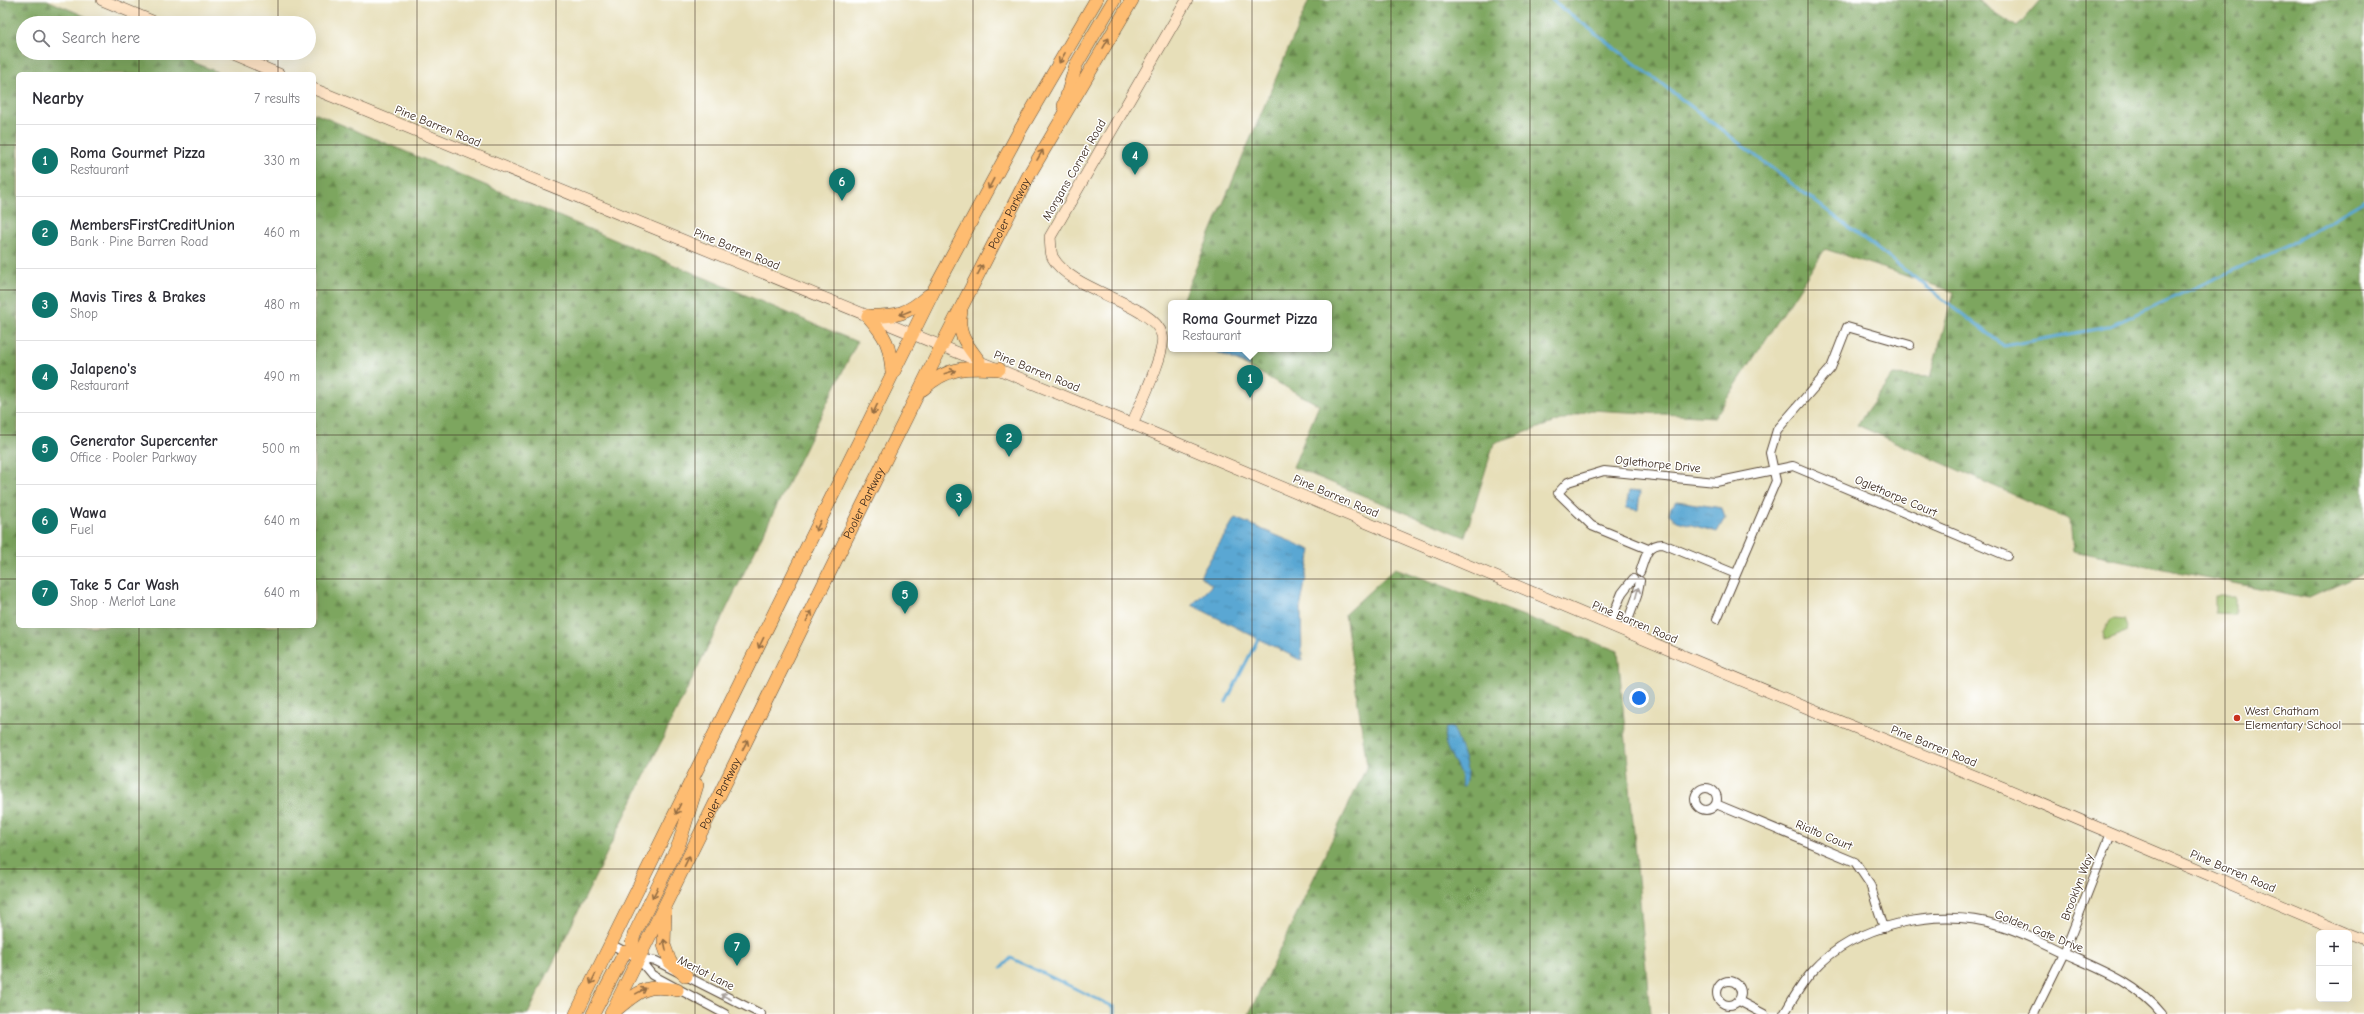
<!DOCTYPE html>
<html lang="en">
<head>
<meta charset="utf-8">
<style>
	:root { --surface:#fff; --page:#f7f7f7; --text:#2b2b33; --muted:#7c7c81; --line:#e1e1e2; --accent:#0f766e }
	body { margin:0; font-family:"Comic Neue",sans-serif; background:var(--page); color:var(--text) }
	.controls { position:absolute; right:12px; bottom:12px; display:grid; overflow:hidden; border-radius:6px; box-shadow:0 4px 16px #0002 }
	.controls button { width:36px; height:36px; display:grid; place-items:center; padding:0; border:0; border-bottom:1px solid var(--line); background:var(--surface); color:var(--text); font:20px sans-serif }
	.you { position:absolute; left:1639px; top:698px; width:14px; height:14px; margin:-10px; border:3px solid #fff; border-radius:50%; background:#1a73e8; box-shadow:0 0 0 6px #1a73e833 }
	.badge { display:grid; place-items:center; width:26px; height:26px; border-radius:50%; background:var(--accent); color:#fff; font-size:13px; font-weight:700 }
	.pin { position:absolute; translate:-50% -33px; filter:drop-shadow(0 1px 2px #0008) }
	.pin::after { content:''; position:absolute; top:21px; width:14px; height:12px; background:inherit; clip-path:polygon(0 0,100% 0,50% 100%) }
	.popup { position:absolute; left:1168px; top:300px; width:164px; height:52px; box-sizing:border-box; display:grid; place-content:center; border-radius:6px; background:var(--surface); filter:drop-shadow(0 1px 3px #0005); font-size:13px; white-space:nowrap; color:var(--muted) }
	.popup b { font-size:15px; color:var(--text) }
	.popup::after { content:''; position:absolute; left:50%; top:100%; margin-left:-8px; border:8px solid transparent; border-top-color:var(--surface) }
	.list { margin:0; padding:0; list-style:none }
	h2 { display:flex; justify-content:space-between; align-items:center; height:52px; margin:0; padding:0 16px; font-size:17px }
	h2 small { font-size:13px; font-weight:400; color:var(--muted) }
	.list li { display:grid; grid-template-columns:26px 1fr auto; gap:12px; align-items:center; box-sizing:border-box; height:72px; padding:0 16px; border-top:1px solid var(--line) }
	.list b { display:block; font-size:15px; white-space:nowrap }
	.list p { margin:0; font-size:13px; white-space:nowrap; color:var(--muted) }
	.list em { font-size:13px; font-style:normal; color:var(--muted) }
	.icon { flex:none; width:22px; height:22px; fill:none; stroke:currentColor; stroke-width:2; stroke-linecap:round; stroke-linejoin:round }
	.map { position:relative; flex:none; width:2364px; height:1014px; overflow:hidden }
	.search { position:absolute; background:var(--surface); box-shadow:0 4px 16px #0002; left:16px; top:16px; width:300px; height:44px; display:flex; align-items:center; gap:10px; box-sizing:border-box; padding:0 14px; border-radius:22px; color:var(--muted); font-size:15px }
	.panel { position:absolute; background:var(--surface); box-shadow:0 4px 16px #0002; left:16px; top:72px; width:300px; height:556px; border-radius:6px }
	.map>svg:first-child { display:block }
	.forest { fill:url(#forest-firs); stroke:#5c683e }
	.park { fill:#9cc06a; stroke:#6c7544 }
	.water { fill:url(#water-ripples); stroke:#4a6878 }
	.lines { fill:none; stroke-linecap:round; stroke-linejoin:round }
	.stream { stroke:#5aa7d3; stroke-width:3 }
	.street-casing { stroke:#554535; stroke-width:10 }
	.secondary-casing { stroke:#554535; stroke-width:12 }
	.primary-casing { stroke:#554535; stroke-width:14 }
	.street { stroke:#fff; stroke-width:8 }
	.secondary { stroke:#ffe4c6; stroke-width:11 }
	.primary { stroke:#febc71; stroke-width:13 }
	.oneway { stroke:#936c43 }
	.oneway2 { stroke:#a79f9a }
	.grid { fill:none; stroke:#3b2a1e; stroke-width:1; stroke-opacity:0.55 }
	.poi-dot { fill:#c8321e; stroke:#fff; stroke-width:1.5 }
	.labels { text-anchor:middle; stroke-width:3; stroke-linejoin:round; paint-order:stroke }
	.street-label { font-size:12px; fill:#3b2a1e; stroke:#fff }
	.poi-label { font-size:12px; fill:#3b2a1e; stroke:#fff; text-anchor:start }
</style>
</head>
<body>
<div class="map">
<svg width="2364" height="1014" viewBox="0 0 2364 1014">
	<defs>
		<pattern id="forest-firs" width="22" height="20" patternUnits="userSpaceOnUse"><rect width="22" height="20" fill="#7da65e"/><path d="M5 1l3.5 6h-7zM16 11l3.5 6h-7z" fill="#68874d"/></pattern>
		<pattern id="water-ripples" width="26" height="14" patternUnits="userSpaceOnUse"><rect width="26" height="14" fill="#5aa7d3"/><path d="M2 4q2-2 4 0t4 0M15 11q2-2 4 0t4 0" fill="none" stroke="#4c88ab"/></pattern>
	</defs>
	<rect width="100%" height="100%" fill="#fff"/>
	<filter id="ink" filterUnits="userSpaceOnUse"><feTurbulence type="fractalNoise" baseFrequency=".025" numOctaves="2"/><feDisplacementMap in="SourceGraphic" scale="8" xChannelSelector="R" yChannelSelector="G"/><feConvolveMatrix kernelMatrix="1 2 1 2 8 2 1 2 1" color-interpolation-filters="sRGB"/></filter>
	<filter id="wash" filterUnits="userSpaceOnUse"><feTurbulence type="fractalNoise" baseFrequency=".012" numOctaves="4" result="noise"/><feDisplacementMap in="SourceGraphic" scale="16" xChannelSelector="R" yChannelSelector="G"/><feGaussianBlur stdDeviation="0.9" result="paint"/><feColorMatrix in="noise" values="0 0 0 0 0 0 0 0 0 0 0 0 0 0 0 0 0 1.4 0 .05"/><feComposite in="paint" operator="in"/></filter>
	<g filter="url(#wash)">
		<rect width="100%" height="100%" fill="#e7dfb9"/>
		<!-- forest -->
		<path class="forest" d="M0 0H47L101 23H23V53H172L222 74H18V626H314V113L857 342 528 1014H0Z
			M1309 0H1977L2017 27 2040 0H2364V573L2309 598 2073 551 2070 520 1857 425 1893 375 1930 377 1954 292 1825 249 1715 417 1591 410 1494 443 1465 537 1293 467 1319 405 1215 349H1329V303H1181Z
			M1395 568 1618 651 1650 1014H1249L1367 766 1345 614Z"/>
		<!-- park -->
		<path class="park" d="M2215 596H2235V614L2215 613Z
			M2113 618 2124 619 2127 626 2126 633 2105 640 2103 633 2110 619Z"/>
		<!-- water -->
		<path class="water" d="M1210 349H1247L1249 366Z
			M1629 491 1640 492 1638 510 1626 508Z
			M1677 501 1722 508 1725 518 1717 532 1677 521 1669 514 1671 507Z
			M1235 518 1311 550 1301 604 1302 661 1192 605 1212 585 1200 576Z
			M1452 727C1456 732 1467 764 1467 771 1467 777 1466 782 1464 787H1461C1465 766 1438 750 1446 728Z"/>
		<g class="lines">
			<!-- stream -->
			<path class="stream" d="M1552 0 2004 346 2108 327 2287 246 2364 201
				M1226 702 1258 639
				M1001 968 1011 958 1114 1007V1014"/>
		</g>
	</g>
	<g filter="url(#ink)">
		<g class="lines">
			<defs>
				<path id="street" d="M1648 549 1592 526 1558 493 1568 482 1604 471 1716 482 1793 466 2007 556
					M1640 572C1645 559 1646 544 1663 544L1736 574
					M1717 619 1776 481 1770 453 1777 430 1831 368 1847 327 1910 345
					M1609 625 1622 593 1633 579
					M1624 631 1637 596 1640 581
					M1695 799a11 11 0 1 1 22 0a11 11 0 1 1-22 0Z
					M1716 804 1855 862 1870 884 1884 928
					M610 944 638 958 656 961 761 1014
					M638 958 652 975 725 1014
					M1717 993a12 12 0 1 1 24 0a12 12 0 1 1-24 0Z
					M1739 1001 1764 1014
					M1784 1014C1793 999 1801 984 1813 971 1856 923 1938 907 1998 925 2022 932 2046 944 2068 955 2102 970 2138 984 2162 1014
					M2034 1014 2064 953 2111 833"/>
				<path id="secondary" d="M102 0 157 23
					M229 53 279 74
					M314 89 1132 424 1824 715 2002 787 2346 933
					M1132 424C1139 407 1167 351 1162 335 1153 303 1072 292 1053 258 1050 253 1051 243 1050 237L1187 0
					M2349 934 2364 940"/>
				<g id="primary">
					<path d="M1064 106 1076 65 1114 0"/>
					<path d="M961 312C956 333 967 345 979 361"/>
					<path d="M868 316C897 317 907 314 929 295"/>
					<path d="M868 316C886 337 890 345 892 372"/>
					<path d="M923 389C948 366 967 367 999 369"/>
					<path d="M665 912 664 945 670 962 686 976"/>
					<path d="M638 958 632 944 634 935 679 844 697 785"/>
					<path d="M616 1010C638 991 647 983 677 990"/>
					<path d="M576 1014 934 290 1019 132 1096 0"/>
					<path d="M593 1014 625 952"/>
					<path id="s1" d="M611 1014 942 345 1030 173 1132 0"/>
				</g>
			</defs>
			<!-- street casing -->
			<use href="#street" class="street-casing"/>
			<!-- secondary casing -->
			<use href="#secondary" class="secondary-casing"/>
			<!-- primary casing -->
			<use href="#primary" class="primary-casing"/>
			<!-- street -->
			<use href="#street" class="street"/>
			<!-- secondary -->
			<use href="#secondary" class="secondary"/>
			<!-- primary -->
			<use href="#primary" class="primary"/>
		</g>
		<!-- one-way arrows -->
		<defs><path id="oneway-shaft" d="M-6 0H5M1.5-3L5.5 0L1.5 3" fill="none" stroke-width="1.6" stroke-linecap="round" stroke-linejoin="round"/></defs>
		<g class="oneway">
			<use href="#oneway-shaft" transform="translate(1106 43) rotate(-60)"/>
			<use href="#oneway-shaft" transform="translate(1062 58) rotate(120)"/>
			<use href="#oneway-shaft" transform="translate(1040 155) rotate(-60)"/>
			<use href="#oneway-shaft" transform="translate(991 184) rotate(118)"/>
			<use href="#oneway-shaft" transform="translate(980 270) rotate(-63)"/>
			<use href="#oneway-shaft" transform="translate(905 313) rotate(158)"/>
			<use href="#oneway-shaft" transform="translate(950 372) rotate(-17)"/>
			<use href="#oneway-shaft" transform="translate(875 409) rotate(116)"/>
			<use href="#oneway-shaft" transform="translate(818 526) rotate(116)"/>
			<use href="#oneway-shaft" transform="translate(809 616) rotate(-63)"/>
			<use href="#oneway-shaft" transform="translate(761 643) rotate(116)"/>
			<use href="#oneway-shaft" transform="translate(745 745) rotate(-63)"/>
			<use href="#oneway-shaft" transform="translate(678 809) rotate(116)"/>
			<use href="#oneway-shaft" transform="translate(687 861) rotate(-64)"/>
			<use href="#oneway-shaft" transform="translate(655 893) rotate(117)"/>
			<use href="#oneway-shaft" transform="translate(665 945) rotate(-102)"/>
			<use href="#oneway-shaft" transform="translate(593 979) rotate(116)"/>
			<use href="#oneway-shaft" transform="translate(641 991) rotate(-29)"/>
		</g>
		<g class="oneway2">
			<use href="#oneway-shaft" transform="translate(1637 593) rotate(-75)"/>
			<use href="#oneway-shaft" transform="translate(726 997) rotate(-153)"/>
		</g>
	</g>
	<!-- grid -->
	<path class="grid" d="M139 0V23M278 0V23M417 0V1014M556 0V1014M695 0V1014M834 0V1014M973 0V1014M1112 0V1014M1252 0V1014M1391 0V1014M1530 0V1014M1669 0V1014M1808 0V1014M1947 0V1014M2086 0V1014M2225 0V1014M139 53V74M278 53V74M0 145H18M314 145H2364M0 290H18M314 290H2364M0 435H18M314 435H2364M0 579H18M314 579H2364M139 626V1014M278 626V1014M0 724H2364M0 869H2364"/>
	<!-- markers -->
	<circle class="poi-dot" cx="2237" cy="718" r="4"/>
	<g class="labels">
		<!-- street labels -->
		<g class="street-label">
			<text transform="translate(438 126) rotate(22)" y="4">Pine Barren Road</text>
			<text transform="translate(1074 170) rotate(-60)" y="4">Morgans Corner Road</text>
			<text dy="4" stroke="none"><textPath href="#s1" startOffset="894">Pooler Parkway</textPath></text>
			<text transform="translate(737 249) rotate(22)" y="4">Pine Barren Road</text>
			<text transform="translate(1037 371) rotate(22)" y="4">Pine Barren Road</text>
			<text transform="translate(1658 464) rotate(6)" y="4">Oglethorpe Drive</text>
			<text transform="translate(1336 496) rotate(23)" y="4">Pine Barren Road</text>
			<text transform="translate(1896 496) rotate(23)" y="4">Oglethorpe Court</text>
			<text dy="4" stroke="none"><textPath href="#s1" startOffset="570">Pooler Parkway</textPath></text>
			<text transform="translate(1635 622) rotate(23)" y="4">Pine Barren Road</text>
			<text transform="translate(1934 746) rotate(22)" y="4">Pine Barren Road</text>
			<text dy="4" stroke="none"><textPath href="#s1" startOffset="246">Pooler Parkway</textPath></text>
			<text transform="translate(1824 835) rotate(23)" y="4">Rialto Court</text>
			<text transform="translate(2233 871) rotate(23)" y="4">Pine Barren Road</text>
			<text transform="translate(2077 887) rotate(-69)" y="4">Brooklyn Way</text>
			<text transform="translate(2039 931) rotate(22)" y="4">Golden Gate Drive</text>
			<text transform="translate(706 973) rotate(27)" y="4">Merlot Lane</text>
		</g>
		<!-- poi labels -->
		<g class="poi-label">
			<text x="2245" y="715">West Chatham<tspan x="2245" dy="14">Elementary School</tspan></text>
		</g>
	</g>
</svg>
<div class="controls">
<button>+</button>
<button>−</button>
</div>
<div class="you"></div>
<div class="pin badge" style="left:1250px;top:398px">1</div>
<div class="popup"><b>Roma Gourmet Pizza</b>Restaurant</div>
<div class="pin badge" style="left:1009px;top:457px">2</div>
<div class="pin badge" style="left:959px;top:517px">3</div>
<div class="pin badge" style="left:1135px;top:175px">4</div>
<div class="pin badge" style="left:905px;top:614px">5</div>
<div class="pin badge" style="left:842px;top:201px">6</div>
<div class="pin badge" style="left:737px;top:966px">7</div>
<div class="search"><svg class="icon" aria-label="search" viewBox="0 0 24 24"><circle cx="10" cy="10" r="6"/><path d="M15 15l6 6"/></svg>Search here</div>
<section class="panel">
<h2>Nearby<small>7 results</small></h2>
<ul class="list">
<li><span class="badge">1</span><div><b>Roma Gourmet Pizza</b><p>Restaurant</p></div><em>330 m</em></li>
<li><span class="badge">2</span><div><b>MembersFirstCreditUnion</b><p>Bank · Pine Barren Road</p></div><em>460 m</em></li>
<li><span class="badge">3</span><div><b>Mavis Tires &amp; Brakes</b><p>Shop</p></div><em>480 m</em></li>
<li><span class="badge">4</span><div><b>Jalapeno's</b><p>Restaurant</p></div><em>490 m</em></li>
<li><span class="badge">5</span><div><b>Generator Supercenter</b><p>Office · Pooler Parkway</p></div><em>500 m</em></li>
<li><span class="badge">6</span><div><b>Wawa</b><p>Fuel</p></div><em>640 m</em></li>
<li><span class="badge">7</span><div><b>Take 5 Car Wash</b><p>Shop · Merlot Lane</p></div><em>640 m</em></li>
</ul>
</section>
</div>
</body>
</html>
